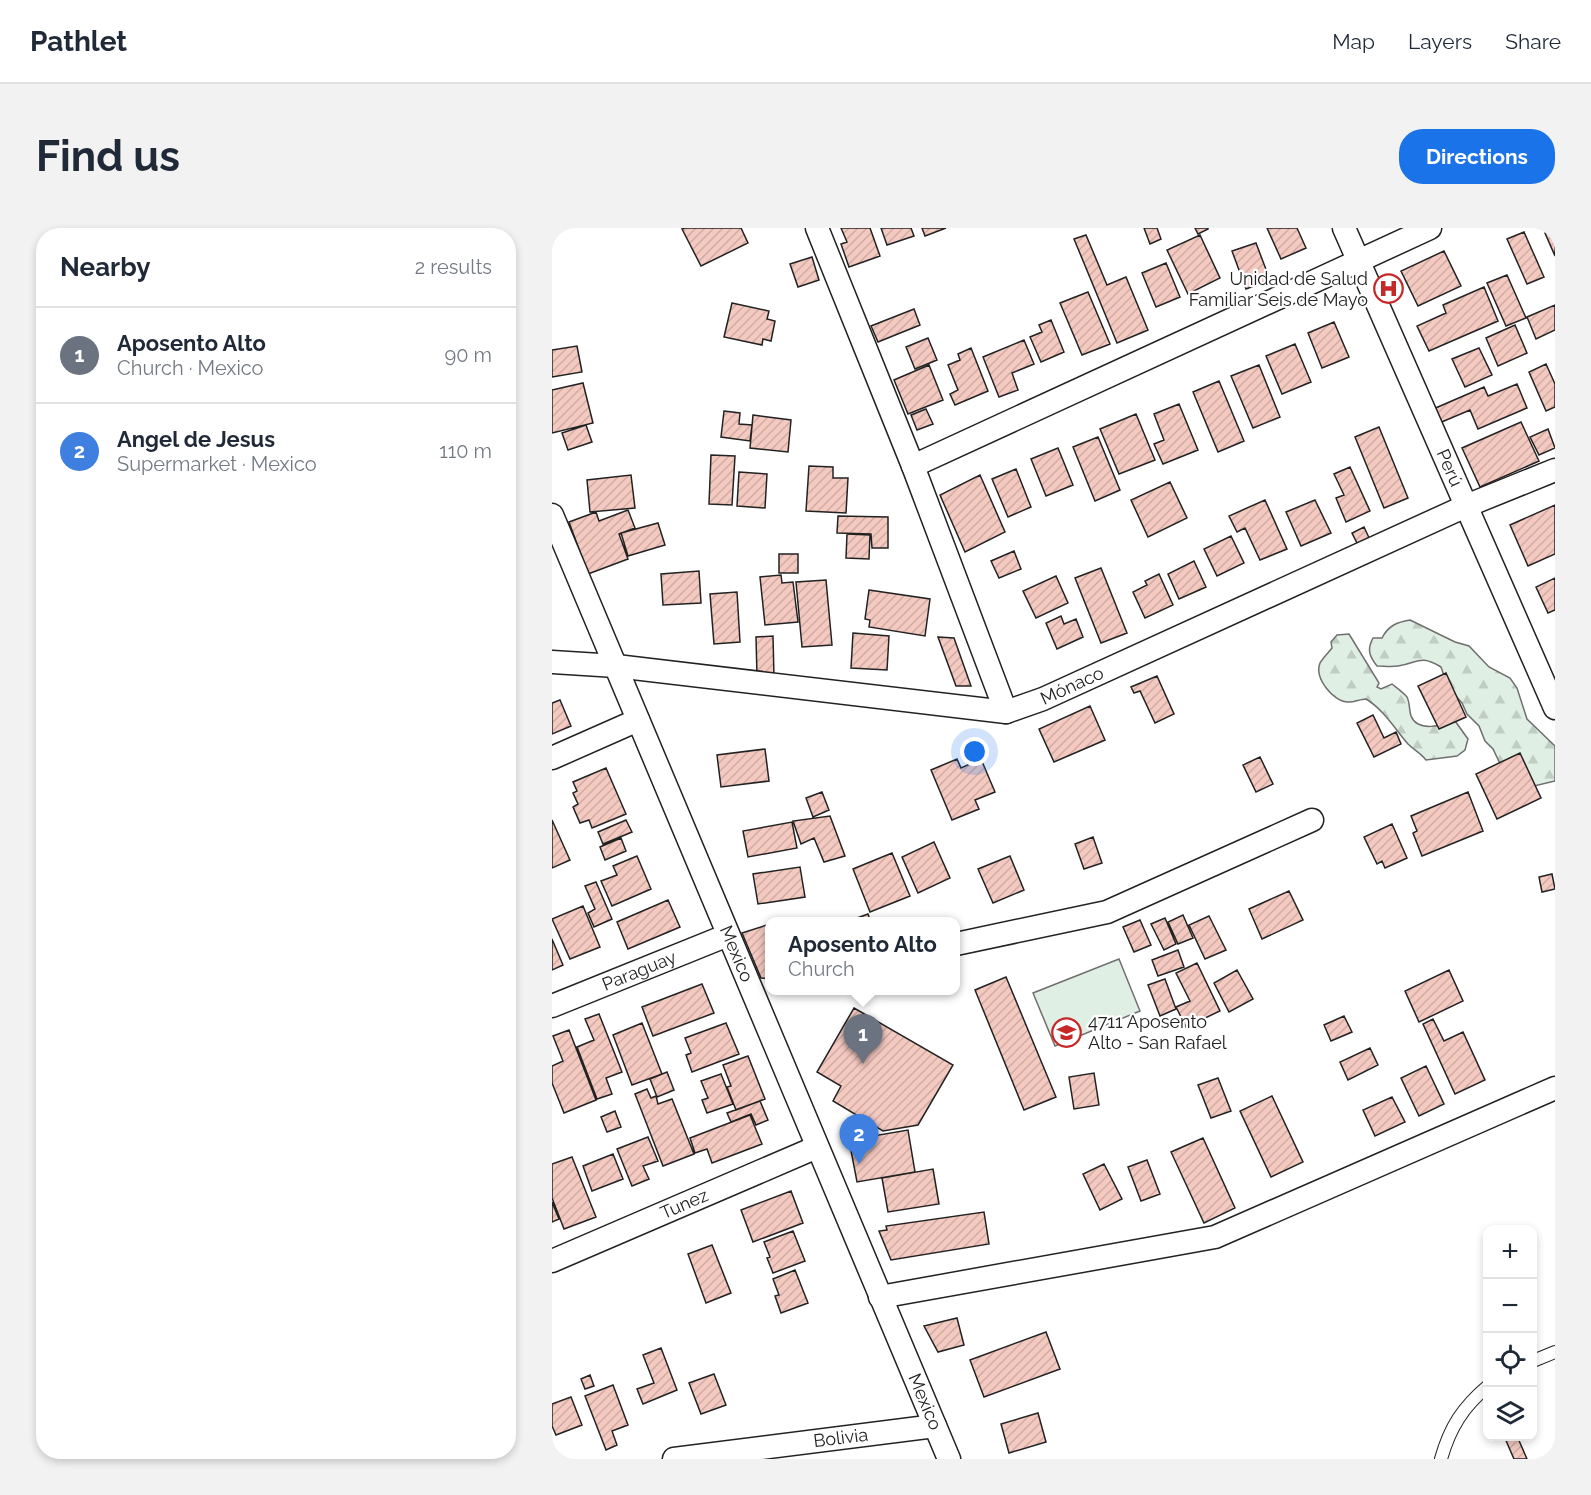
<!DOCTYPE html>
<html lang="en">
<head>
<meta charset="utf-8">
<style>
	:root { --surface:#fff; --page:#f2f2f3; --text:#1f2937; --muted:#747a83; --line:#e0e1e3; --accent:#1a73e8 }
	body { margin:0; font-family:Raleway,sans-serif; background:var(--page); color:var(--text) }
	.controls { position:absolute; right:18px; bottom:18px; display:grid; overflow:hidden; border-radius:12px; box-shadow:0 3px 9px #0003 }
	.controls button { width:54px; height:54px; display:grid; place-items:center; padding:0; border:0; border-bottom:2px solid var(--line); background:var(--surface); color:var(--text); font:30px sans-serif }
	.you { position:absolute; left:423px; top:524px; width:21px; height:21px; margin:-15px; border:4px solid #fff; border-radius:50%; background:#1a73e8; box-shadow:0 0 0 9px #1a73e833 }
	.badge { display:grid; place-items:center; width:39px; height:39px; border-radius:50%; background:var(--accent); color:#fff; font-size:20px; font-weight:700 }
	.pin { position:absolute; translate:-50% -50px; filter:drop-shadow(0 2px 3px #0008) }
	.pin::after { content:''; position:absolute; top:32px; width:21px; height:18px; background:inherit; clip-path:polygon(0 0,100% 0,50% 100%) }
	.popup { position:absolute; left:213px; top:689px; width:195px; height:78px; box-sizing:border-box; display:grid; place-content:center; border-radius:12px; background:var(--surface); filter:drop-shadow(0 2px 4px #0005); font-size:20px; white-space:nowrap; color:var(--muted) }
	.popup b { font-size:22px; color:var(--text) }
	.popup::after { content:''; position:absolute; left:50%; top:100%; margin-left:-12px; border:12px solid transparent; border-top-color:var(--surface) }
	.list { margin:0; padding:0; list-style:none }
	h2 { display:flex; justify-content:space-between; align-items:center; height:78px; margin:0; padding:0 24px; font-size:26px }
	h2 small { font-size:20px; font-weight:400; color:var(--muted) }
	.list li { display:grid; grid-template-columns:39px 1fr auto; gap:18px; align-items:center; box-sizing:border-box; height:96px; padding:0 24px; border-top:2px solid var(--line) }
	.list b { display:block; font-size:22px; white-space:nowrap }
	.list p { margin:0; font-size:20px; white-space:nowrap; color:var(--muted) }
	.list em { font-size:20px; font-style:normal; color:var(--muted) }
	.icon { flex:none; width:33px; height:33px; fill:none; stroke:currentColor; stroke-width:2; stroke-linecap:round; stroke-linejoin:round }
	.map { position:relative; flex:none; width:1003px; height:1231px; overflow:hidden; border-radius:24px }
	header { display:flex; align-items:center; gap:36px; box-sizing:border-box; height:84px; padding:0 30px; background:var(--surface); border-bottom:2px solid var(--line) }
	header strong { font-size:28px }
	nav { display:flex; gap:33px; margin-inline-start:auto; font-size:21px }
	.intro { display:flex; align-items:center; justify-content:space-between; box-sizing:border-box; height:144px; padding:0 36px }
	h1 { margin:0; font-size:42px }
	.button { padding:15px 27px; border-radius:24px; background:var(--accent); color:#fff; font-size:21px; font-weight:700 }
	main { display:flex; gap:36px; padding:0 36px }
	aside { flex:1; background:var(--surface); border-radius:24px; box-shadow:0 3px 9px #0003 }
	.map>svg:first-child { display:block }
	.forest { fill:url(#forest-firs); stroke:#6f6f6f; stroke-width:1.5 }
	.park { fill:#e0efe3; stroke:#6f6f6f; stroke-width:1.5 }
	.building { fill:url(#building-hatch); stroke:#222; stroke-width:1.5 }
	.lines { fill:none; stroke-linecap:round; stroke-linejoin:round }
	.lane-casing { stroke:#222; stroke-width:14 }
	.street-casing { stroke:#222; stroke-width:25 }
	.lane { stroke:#fff; stroke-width:12 }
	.street { stroke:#fff; stroke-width:22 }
	.labels { text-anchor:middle; stroke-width:4.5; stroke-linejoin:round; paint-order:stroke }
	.poi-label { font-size:18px; fill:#222; stroke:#fff; text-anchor:end }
	.street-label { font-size:18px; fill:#222; stroke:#fff }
</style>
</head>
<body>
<header>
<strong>Pathlet</strong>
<nav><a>Map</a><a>Layers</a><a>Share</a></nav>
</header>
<div class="intro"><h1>Find us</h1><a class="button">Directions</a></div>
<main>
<aside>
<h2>Nearby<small>2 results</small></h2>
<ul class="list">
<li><span class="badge" style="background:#6b7280">1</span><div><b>Aposento Alto</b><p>Church · Mexico</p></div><em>90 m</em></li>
<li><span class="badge" style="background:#3f7fe0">2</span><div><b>Angel de Jesus</b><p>Supermarket · Mexico</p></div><em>110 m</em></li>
</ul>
</aside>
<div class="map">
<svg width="1003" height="1231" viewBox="0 0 1003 1231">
	<defs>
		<pattern id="forest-firs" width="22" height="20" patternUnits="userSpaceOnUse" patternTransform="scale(1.5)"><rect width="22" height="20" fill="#e0efe3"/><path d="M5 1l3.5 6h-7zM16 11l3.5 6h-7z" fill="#c0cdc2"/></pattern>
		<pattern id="building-hatch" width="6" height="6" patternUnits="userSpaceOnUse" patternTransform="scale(1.5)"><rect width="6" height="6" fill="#f3c9c0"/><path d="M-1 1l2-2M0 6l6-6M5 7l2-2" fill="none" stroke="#d0aca5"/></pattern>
	</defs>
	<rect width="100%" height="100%" fill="#fff"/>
	<!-- forest -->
	<path class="forest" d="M858 392 903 414 917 418 937 439 958 450 965 460 975 491 1003 518V553L982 558 952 544 941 521 933 513 927 498 915 486 910 475 896 459 889 439C868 426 866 435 846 438 839 439 832 438 825 438 817 428 815 421 821 410H830C836 398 845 394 858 392Z
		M797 406 827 455 825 459 829 461 840 456C845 460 851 464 855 469 858 475 857 482 859 488 866 505 891 497 903 493L916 511 913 522 905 528 874 532C869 525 862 522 856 516 843 501 831 481 814 471 808 471 801 475 795 474 781 473 762 450 768 435 771 430 776 425 780 420L779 414 785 407Z"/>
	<!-- park -->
	<path class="park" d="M567 731 588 783 503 818 481 765Z"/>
	<!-- building -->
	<path class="building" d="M133 0H189L196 15 149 38 130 1Z
		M289 0H318L328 28 297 39 289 16 295 14Z
		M329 0H359L362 8 335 17Z
		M370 0H394L373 8Z
		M592 0H605L609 11 598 16Z
		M643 0H656V1L646 6Z
		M715 0H745L754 20 729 31Z
		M1003 0V28L993 5Z
		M972 4 992 49 975 56 955 11Z
		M534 7 555 57 574 49 596 102 565 115 522 11Z
		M648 7 668 50 636 66 615 22Z
		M704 15 718 52 694 61 680 23Z
		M892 23 909 58 866 78 849 43Z
		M260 29 267 52 246 59 238 36Z
		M614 35 628 69 604 79 590 45Z
		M955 47 974 90 954 98 935 55Z
		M932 59 946 93 877 123 865 98 894 85 891 77Z
		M536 64 558 116 530 127 508 75Z
		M180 75 217 83 215 91 223 93 219 113 211 111 210 117 172 109Z
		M1003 77V102L984 111 975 89Z
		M362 81 368 97 326 114 319 98Z
		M499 92 512 124 489 134 478 109 490 104 487 97Z
		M782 94 797 129 770 140 756 105Z
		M963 97 975 125 946 138 934 110Z
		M376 110 385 132 363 141 354 119Z
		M472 112 482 136 460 145 466 162 447 169 431 129Z
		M743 116 759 154 730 166 714 128Z
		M25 118 30 144 0 149V122Z
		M419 120 436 163 403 177 398 166 406 162 396 137 408 132 406 126Z
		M927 120 940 147 913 159 900 131Z
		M994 136 1003 156V179L994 183 977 144Z
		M377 137 391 172 356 186 342 152Z
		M707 137 728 189 701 200 679 148Z
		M667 153 692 213 666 224 641 164Z
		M31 155 41 195 0 205V162Z
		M965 156 975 180 926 201 918 182 885 196 879 182 932 159 936 168Z
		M627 176 646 222 611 236 602 216 612 212 602 186Z
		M374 181 381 196 365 202 359 187Z
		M172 183 188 185 187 196 200 197 198 213 169 209Z
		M584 186 603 232 567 246 548 201Z
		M201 187 239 192 236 224 198 220Z
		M969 194 987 233 928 259 910 220Z
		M34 197 40 214 16 222 10 205Z
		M827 199 856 270 832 280 803 209Z
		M996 201 1003 220 987 227 978 209Z
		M546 209 568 262 543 273 521 219Z
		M506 220 521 257 494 268 479 231Z
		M159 227 183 228 180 277 157 276Z
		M257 238 281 239V250H296L294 285 254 283Z
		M798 239 818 283 794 294 784 270 792 267 782 246Z
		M464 241 479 279 456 289 440 251Z
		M187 244 215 246 213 280 185 278Z
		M79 247 83 280 38 284 35 252Z
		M428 247 453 304 413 324 388 267Z
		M618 254 635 290 596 309 579 272Z
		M713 272 735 321 708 332 693 300 685 304 677 288Z
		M763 272 779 305 749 318 734 284Z
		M1003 277V326L976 338 958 297Z
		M76 282 83 300 67 306 76 331 36 346 17 294 44 284 47 293Z
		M286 288 336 289V320H320L319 306 285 305Z
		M106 295 113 317 76 328 69 305Z
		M812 299 820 316 808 321 800 305Z
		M295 306 318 307 317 331 294 330Z
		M679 308 692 335 665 348 652 321Z
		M462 323 469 341 447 350 439 333Z
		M227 326H246V345H227Z
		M642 333 654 359 627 371 616 346Z
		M549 340 575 405 549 415 523 350Z
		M147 343 149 375 111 377 109 346Z
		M607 346 621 377 593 390 581 364 595 357 593 353Z
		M229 347 230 355 241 354 246 394 213 397 208 349Z
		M504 348 516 375 484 390 471 363Z
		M1003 350V382L996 385 984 359Z
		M274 352 280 417 250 419 244 354Z
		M317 362 378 371 373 408 317 399 318 392 313 391Z
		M185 364 188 414 162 416 158 366Z
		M509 388 512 396 524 391 531 409 505 421 494 395Z
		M301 405 337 408 335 442 299 440Z
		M221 408 222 449H205L204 409Z
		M386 409 402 410 419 458H404Z
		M894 445 914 489 887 501 866 458Z
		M605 448 622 486 603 495 588 463 582 465 579 459Z
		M8 472 19 498 0 506V475Z
		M538 478 553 512 502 534 487 501Z
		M821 487 832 510 844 504 849 516 822 529 805 495Z
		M213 521 217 553 169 559 165 527Z
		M968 525 989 570 945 591 924 546Z
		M708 529 721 556 704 564 691 537Z
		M405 531 409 540 429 531 443 564 423 572 427 581 400 592 379 542Z
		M54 540 74 586 40 600 37 592 28 595 21 579 26 576 21 565 25 563 21 554Z
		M270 564 277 582 261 589 254 570Z
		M916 564 931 603 870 628 861 605 865 603 859 588Z
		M278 588 293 628 272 634 262 610 249 616 241 593Z
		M0 592 18 632 0 640Z
		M74 592 80 604 51 616 46 604Z
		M240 594 245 620 196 629 191 603Z
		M840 596 855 630 833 640 830 633 825 636 812 609Z
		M541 609 550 635 532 641 523 616Z
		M69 610 74 623 53 632 48 619Z
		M382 614 398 650 366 665 350 629Z
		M340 625 358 668 318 684 301 641Z
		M85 628 99 661 60 678 49 653 65 647 61 638Z
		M458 628 472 662 441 675 426 641Z
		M248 639 253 669 206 676 201 646Z
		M1000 646 1003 661 990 664 987 649Z
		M44 654 60 691 42 699 36 685 43 681 33 658Z
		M737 663 751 692 710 711 697 681Z
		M116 672 128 699 76 721 65 694Z
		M31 678 48 719 18 731 0 691Z
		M316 686 319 694H294Z
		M631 687 641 710 626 716 616 694Z
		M657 688 674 722 653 731 637 697Z
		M613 690 624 716 612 722 599 696Z
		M588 692 599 717 582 724 571 699Z
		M218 696V751L209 750 190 705Z
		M0 711 11 737 0 742Z
		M626 722 632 739 606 748 600 732Z
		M645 735 668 783 634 799 624 779 638 773 624 745Z
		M685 742 701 771 677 784 662 755Z
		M897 742 911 773 867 794 853 763Z
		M454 749 504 869 472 882 423 762Z
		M613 751 624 781 608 788 596 757Z
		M150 756 162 785 101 808 90 779Z
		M302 780 401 837 366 897 331 903 281 873 289 858 265 844Z
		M47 786 70 844 54 850 60 866 45 871 25 819 42 812 33 791Z
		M792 788 800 804 779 813 772 797Z
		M881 791 892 813 911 804 933 852 903 866 871 796Z
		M90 795 110 846 80 857 61 807Z
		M174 795 187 826 140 844 134 827 139 825 133 810Z
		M17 802 44 872 12 885 0 855V838L11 833 1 808Z
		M818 820 826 837 796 852 788 834Z
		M196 828 213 871 184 882 175 859 179 858 171 837Z
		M874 838 892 876 867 888 849 850Z
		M115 844 122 862 105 869 98 851Z
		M542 845 547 877 522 881 517 849Z
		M169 846 181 876 155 885 150 872 156 870 149 853Z
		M666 850 679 883 659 890 646 857Z
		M95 861 99 870 104 868 106 876 120 871 142 926 111 938 83 866Z
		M720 868 751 934 719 949 688 883Z
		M840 869 853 894 823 908 811 882Z
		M208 873 216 892 204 897 199 886 179 894 175 885Z
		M63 883 69 899 55 904 49 889Z
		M198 887 210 916 160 935 155 921 143 925 138 910Z
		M356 902 363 944 305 954 297 912Z
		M96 909 106 933 91 938 97 951 80 958 65 921Z
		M651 910 683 980 652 995 619 924Z
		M61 926 71 951 40 963 31 938Z
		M20 929 44 989 12 1001 0 970V936Z
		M595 932 608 966 589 973 576 939Z
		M552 936 570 971 548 982 531 946Z
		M381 941 387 976 336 984 330 950Z
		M239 963 251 995 201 1014 189 982Z
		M0 974 7 991 0 994Z
		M432 984 437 1016 339 1032 327 1003 335 1002 334 998Z
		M241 1003 253 1033 221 1045 215 1030 218 1029 212 1014Z
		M160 1017 179 1065 154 1075 136 1026Z
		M243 1042 256 1075 229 1085 223 1068 227 1067 221 1051Z
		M405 1090 412 1117 386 1124 372 1098Z
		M494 1104 508 1141 432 1169 418 1132Z
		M109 1120 125 1162 91 1176 85 1161 102 1155 91 1127Z
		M162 1146 174 1177 149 1186 137 1155Z
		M38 1147 42 1158 33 1161 29 1151Z
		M61 1157 76 1197 60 1203 65 1217 54 1222 33 1168Z
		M19 1169 30 1197 4 1207 0 1198V1176Z
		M486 1185 494 1214 457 1225 449 1196Z
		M952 1208H965L975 1231H962Z"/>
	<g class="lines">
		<defs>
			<path id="lane" d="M981 1133 1003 1124
				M889 1231C898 1199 911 1179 936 1158"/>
			<g id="street">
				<path d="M265 0 361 238 454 484"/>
				<path id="s1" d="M792 0 1003 480"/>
				<path d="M361 238 878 0"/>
				<path id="s2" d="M0 287 397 1231"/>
				<path id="s3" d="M0 434 64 438 454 484 491 471 914 278 1003 242"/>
				<path d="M0 530 86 492"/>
				<path d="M404 716 555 684 760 592"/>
				<path id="s4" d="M0 778 176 707"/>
				<path id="s5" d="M0 1033 265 919"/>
				<path d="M328 1069 663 1009 1003 860"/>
				<path id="s6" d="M122 1231 383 1198"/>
			</g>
		</defs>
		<!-- lane casing -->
		<use href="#lane" class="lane-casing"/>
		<!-- street casing -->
		<use href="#street" class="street-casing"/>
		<!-- lane -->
		<use href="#lane" class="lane"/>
		<!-- street -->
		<use href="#street" class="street"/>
	</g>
	<!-- icons -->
	<defs>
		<symbol id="hospital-ring" viewBox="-11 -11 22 22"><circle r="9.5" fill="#fff" stroke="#c62828" stroke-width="1.5"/><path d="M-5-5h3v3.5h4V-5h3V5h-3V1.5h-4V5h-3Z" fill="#c62828"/></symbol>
		<symbol id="school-ring" viewBox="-11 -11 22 22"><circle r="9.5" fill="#fff" stroke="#c62828" stroke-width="1.5"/><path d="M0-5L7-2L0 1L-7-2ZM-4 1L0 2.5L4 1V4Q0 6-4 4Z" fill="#c62828"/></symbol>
	</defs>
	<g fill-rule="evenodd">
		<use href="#hospital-ring" x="820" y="44" width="33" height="33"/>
		<use href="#school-ring" x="498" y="788" width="33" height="33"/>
	</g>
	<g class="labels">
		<!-- poi labels -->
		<g class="poi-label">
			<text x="816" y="57">Unidad de Salud<tspan x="816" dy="21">Familiar Seis de Mayo</tspan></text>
			<text x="536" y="800" text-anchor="start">4711 Aposento<tspan x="536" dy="21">Alto - San Rafael</tspan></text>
		</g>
		<!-- street labels -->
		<g class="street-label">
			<text dy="6" stroke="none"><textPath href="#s1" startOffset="262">Perú</textPath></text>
			<text dy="6" stroke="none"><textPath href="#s3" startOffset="528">Mónaco</textPath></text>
			<text dy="6" stroke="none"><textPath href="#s2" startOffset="476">Mexico</textPath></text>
			<text dy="6" stroke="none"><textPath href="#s4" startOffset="94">Paraguay</textPath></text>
			<text dy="6" stroke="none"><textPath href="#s5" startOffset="144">Tunez</textPath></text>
			<text dy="6" stroke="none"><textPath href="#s2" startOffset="962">Mexico</textPath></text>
			<text dy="6" stroke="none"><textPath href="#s6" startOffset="168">Bolivia</textPath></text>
		</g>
	</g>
</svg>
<div class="controls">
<button>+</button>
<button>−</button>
<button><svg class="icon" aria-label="locate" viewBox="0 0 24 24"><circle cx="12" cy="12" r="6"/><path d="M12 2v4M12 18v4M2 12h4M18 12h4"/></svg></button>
<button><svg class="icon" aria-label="layers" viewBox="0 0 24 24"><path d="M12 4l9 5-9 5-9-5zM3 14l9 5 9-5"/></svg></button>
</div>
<div class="you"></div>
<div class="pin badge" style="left:311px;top:836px;background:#6b7280">1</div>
<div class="popup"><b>Aposento Alto</b>Church</div>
<div class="pin badge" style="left:307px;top:936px;background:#3f7fe0">2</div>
</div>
</main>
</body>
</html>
